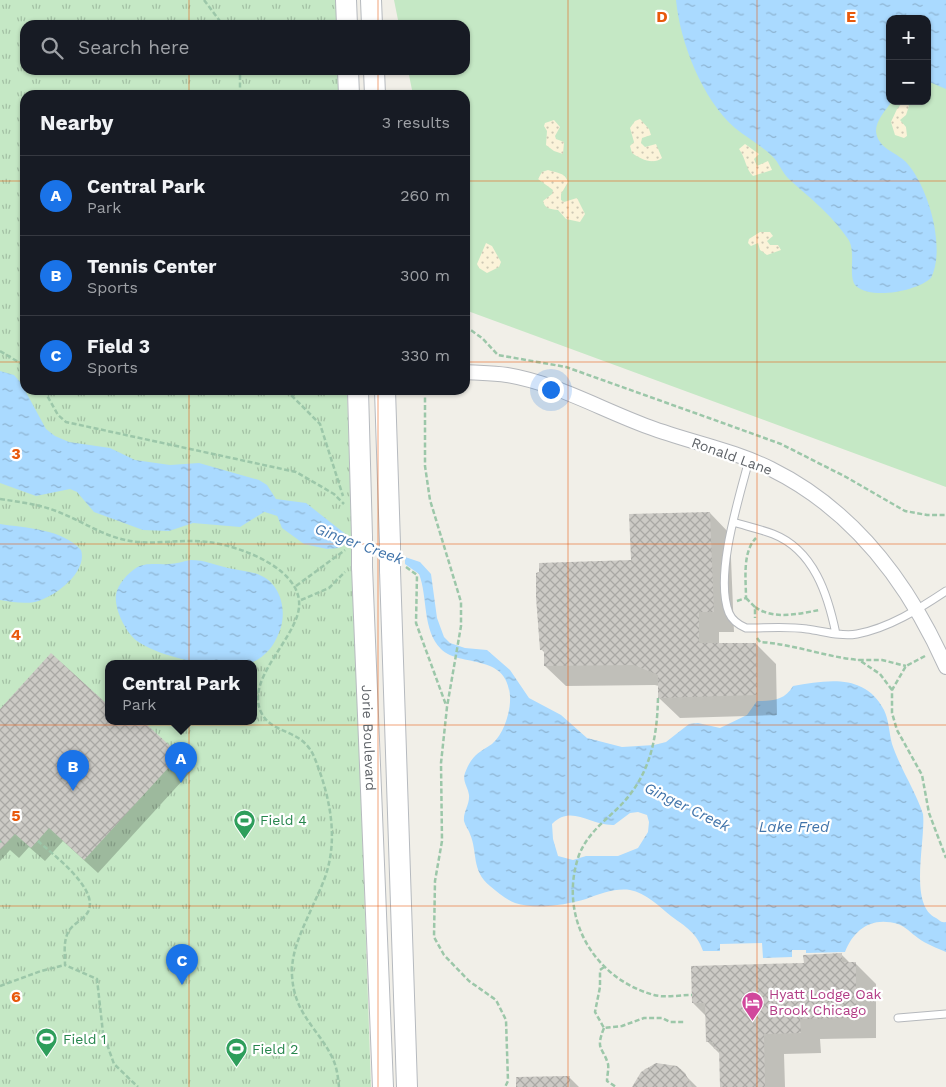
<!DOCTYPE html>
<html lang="en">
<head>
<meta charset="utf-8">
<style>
	:root { --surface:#171b24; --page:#20242c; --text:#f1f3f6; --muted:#9ea1a6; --line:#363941; --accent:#1a73e8 }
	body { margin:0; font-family:"Work Sans",sans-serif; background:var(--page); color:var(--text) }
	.controls { position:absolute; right:15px; top:15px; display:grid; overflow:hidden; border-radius:10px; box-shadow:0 1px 4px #0004 }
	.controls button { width:45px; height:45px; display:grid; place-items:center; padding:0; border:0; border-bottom:1px solid var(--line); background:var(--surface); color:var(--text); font:25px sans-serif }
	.you { position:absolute; left:550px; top:389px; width:18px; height:18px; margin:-12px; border:4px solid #fff; border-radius:50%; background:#1a73e8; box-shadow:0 0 0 8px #1a73e833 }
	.badge { display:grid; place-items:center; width:32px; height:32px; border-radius:50%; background:var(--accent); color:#fff; font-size:16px; font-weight:700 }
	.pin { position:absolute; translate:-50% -41px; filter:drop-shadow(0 1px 2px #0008) }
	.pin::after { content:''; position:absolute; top:26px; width:18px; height:15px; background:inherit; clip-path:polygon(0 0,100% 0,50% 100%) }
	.popup { position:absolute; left:105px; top:660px; width:152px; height:65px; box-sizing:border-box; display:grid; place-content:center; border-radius:10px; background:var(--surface); filter:drop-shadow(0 1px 4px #0005); font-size:16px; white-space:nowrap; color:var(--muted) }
	.popup b { font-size:19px; color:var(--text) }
	.popup::after { content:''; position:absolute; left:50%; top:100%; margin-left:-10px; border:10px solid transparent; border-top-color:var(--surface) }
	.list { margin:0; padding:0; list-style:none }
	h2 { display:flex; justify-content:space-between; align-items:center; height:65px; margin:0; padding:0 20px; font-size:21px }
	h2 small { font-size:16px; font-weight:400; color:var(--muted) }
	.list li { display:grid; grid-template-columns:32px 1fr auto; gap:15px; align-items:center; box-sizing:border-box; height:80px; padding:0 20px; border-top:1px solid var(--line) }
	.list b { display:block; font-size:19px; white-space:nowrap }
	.list p { margin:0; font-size:16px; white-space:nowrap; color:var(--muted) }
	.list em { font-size:16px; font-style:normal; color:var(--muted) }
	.icon { flex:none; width:28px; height:28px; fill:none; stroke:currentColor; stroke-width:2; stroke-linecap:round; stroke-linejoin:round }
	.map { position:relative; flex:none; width:946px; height:1087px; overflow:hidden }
	.search { position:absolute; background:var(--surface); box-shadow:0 1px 4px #0004; left:20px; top:20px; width:450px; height:55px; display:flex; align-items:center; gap:12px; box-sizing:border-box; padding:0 18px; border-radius:15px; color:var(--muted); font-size:19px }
	.panel { position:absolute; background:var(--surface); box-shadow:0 1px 4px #0004; left:20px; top:90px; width:450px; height:305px; border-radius:15px }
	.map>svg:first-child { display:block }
	.green { fill:#c5e8c5; fill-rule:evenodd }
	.sand { fill:url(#sand-dots) }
	.park { fill:url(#park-tufts); fill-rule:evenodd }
	.water { fill:url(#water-ripples); fill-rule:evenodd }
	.shadow { fill:#0003 }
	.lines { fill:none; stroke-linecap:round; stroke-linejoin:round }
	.stream { stroke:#aadaff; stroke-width:4.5 }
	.building { fill:url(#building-cross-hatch) }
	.lane-casing { stroke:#b5b8bc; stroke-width:9 }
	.street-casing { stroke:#b5b8bc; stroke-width:16 }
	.secondary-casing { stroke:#b6babf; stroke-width:22 }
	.path { stroke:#9cc7a9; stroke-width:2.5; stroke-dasharray:5 2.5; stroke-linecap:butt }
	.lane { stroke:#fff; stroke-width:7 }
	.street { stroke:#fff; stroke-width:14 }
	.secondary { stroke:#fff; stroke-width:20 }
	.secondary-bridge-casing { stroke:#b6babf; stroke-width:22; stroke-linecap:butt }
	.secondary-bridge { stroke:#fff; stroke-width:20 }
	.grid { fill:none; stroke:#e8590c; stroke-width:1; stroke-opacity:0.55 }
	.labels { text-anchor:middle; stroke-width:4.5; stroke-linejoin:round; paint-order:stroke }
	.street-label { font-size:14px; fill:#5f6368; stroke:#fff }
	.leisure-label { font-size:14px; fill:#27864d; stroke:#fff; text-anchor:start }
	.hotel-label { font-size:14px; fill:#b23c85; stroke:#fff; text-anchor:start }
	.water-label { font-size:15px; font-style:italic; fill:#4174aa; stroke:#fff }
	.grid-label { font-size:16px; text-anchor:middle; font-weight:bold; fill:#e8590c; stroke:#fff; stroke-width:4.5; stroke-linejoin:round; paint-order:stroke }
</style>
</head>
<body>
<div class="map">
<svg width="946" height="1087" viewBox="0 0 946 1087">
	<defs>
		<pattern id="sand-dots" width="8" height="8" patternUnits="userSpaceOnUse" patternTransform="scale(1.25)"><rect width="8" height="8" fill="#fbf3d9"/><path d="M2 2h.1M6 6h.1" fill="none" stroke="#cec8b4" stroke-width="1.8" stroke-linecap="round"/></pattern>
		<pattern id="park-tufts" width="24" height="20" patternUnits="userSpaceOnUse" patternTransform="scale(1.25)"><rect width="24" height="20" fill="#c5e8c5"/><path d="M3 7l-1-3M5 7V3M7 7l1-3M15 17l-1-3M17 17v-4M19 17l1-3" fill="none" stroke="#a3c0a4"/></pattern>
		<pattern id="water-ripples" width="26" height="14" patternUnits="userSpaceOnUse" patternTransform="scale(1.25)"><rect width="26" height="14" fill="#aadaff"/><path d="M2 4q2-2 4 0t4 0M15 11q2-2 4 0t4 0" fill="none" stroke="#8eb4d2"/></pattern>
		<pattern id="building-cross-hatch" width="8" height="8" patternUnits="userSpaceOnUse" patternTransform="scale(1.25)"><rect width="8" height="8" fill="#cccac5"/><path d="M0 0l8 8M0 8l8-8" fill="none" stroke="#a9a8a4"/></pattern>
	</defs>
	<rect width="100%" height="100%" fill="#f1efe8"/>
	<!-- green -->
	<path class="green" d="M394 0H946V487L465 310V95H413L408 70H465V25H399ZM890 19H927V101H890Z"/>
	<!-- sand -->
	<path class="sand" d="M903 102H906L909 106 906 115 900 120 906 127 907 136 904 138 895 135 891 122 897 109Z
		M640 119 649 129 651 135 642 138 641 143 645 147 656 144 662 158C653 165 640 159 632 153L630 146 634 142 630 128 635 121Z
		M554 120 560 127 555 136 556 139 564 142 563 154 554 151 546 145 547 131 544 126 545 123Z
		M745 144 759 154 754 159 757 166 768 161 772 170 753 176C745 168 746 158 739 149Z
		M548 170C556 173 565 172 568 182L561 194V200L564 202 577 198 585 214 580 222 566 219 558 210C550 209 545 209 543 201L552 194 553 190 538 179 542 172Z
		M760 232H770L773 236 767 241 770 245H778L781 250 767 255 760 250 758 243 751 246 748 243 749 239Z
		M486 243 492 246 501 262 499 267 487 273 479 268 477 264Z"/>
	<!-- park -->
	<path class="park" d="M0 0H337V25H25V70H338L339 95H25V390H347L371 1087H0ZM109 664H254V722H109Z"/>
	<!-- water -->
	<path class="water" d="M676 0H946V89L927 81V19H890V101H892C886 110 876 120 876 131 877 148 896 152 906 162 929 187 946 249 931 278 917 291 872 300 856 286 847 277 857 252 848 239 830 213 812 200 790 180 782 173 779 162 772 156 761 145 747 138 735 128 702 99 680 42 676 0Z
		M0 371 14 375 21 383 46 429 55 436 69 442 110 448 135 460 170 465 199 463 259 480 267 485 276 499 306 503 348 536 349 543 338 548 327 549 304 544 282 528 275 510 269 509 240 527 193 523 169 531 143 530 94 512 77 492 70 489 36 496 0 483Z
		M0 524C26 528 63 529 81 550 88 572 55 597 35 602 23 604 12 602 0 600Z
		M405 557 420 562 431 574 437 618 444 637 450 643 465 648 487 650 510 670 529 698 561 715 587 738 622 747 654 745 666 742 689 724 698 723 720 728 747 715 757 701C773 701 785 700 793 686 827 680 865 673 884 710 889 720 889 733 892 744 900 768 915 790 923 814 926 840 908 905 936 918 940 920 940 923 946 922V952C937 948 926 944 918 938 911 933 906 927 898 924 872 916 854 929 845 952L806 953V950H792V957L763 958 762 943 720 944V951H703C697 933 686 927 671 916 659 906 646 893 630 890 615 888 600 894 586 899 565 905 536 910 515 903 507 900 497 892 490 886 471 870 478 853 470 834 469 830 465 826 464 821 463 812 470 804 469 795 468 787 462 781 465 773 472 755 477 754 492 744 504 734 511 711 510 696 507 652 460 668 441 649 422 630 428 597 419 574L405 564ZM638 812 647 815 649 822 648 832 638 848 618 856H586L573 860 558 856 553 839 552 824C572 804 590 826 614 825L630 813Z
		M191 560C205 560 215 565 228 568 237 570 246 571 254 573 278 579 287 605 281 627 276 642 270 652 257 660 232 674 160 658 137 641 126 633 114 609 116 595 117 585 128 573 136 568 146 562 158 565 169 564 176 564 184 561 191 560Z"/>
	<!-- shadow -->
	<path class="shadow" d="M710 513 730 534 734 632H719V644H756L776 664 777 715 680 718 659 698V686L655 685 566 686 545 666V653L541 649 632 561Z
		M51 654 109 706V722H142L193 769 98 873 63 841 45 861 29 847 19 858 10 850 0 861V710Z
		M841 954 850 963H855L876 984V1038L820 1039 821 1053 784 1054 785 1087H721L720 1054 707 1041 706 1016 693 1003 805 964Z
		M657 1064 684 1074 697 1087H635V1083L645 1069Z
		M569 1077 579 1087H584H531Z"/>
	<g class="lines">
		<!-- stream -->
		<path class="stream" d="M263 509 282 515
			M367 546 385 553"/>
	</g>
	<!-- building -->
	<path class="building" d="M710 512 714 612H699V643H756L757 695 658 698V675L634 665 544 666V650H540L536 597V573L539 572V563L631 560 629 514Z
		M51 653 108 705V722H144L180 755 84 860 49 828 31 848 15 834 0 850V709Z
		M842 953V962H856V1018L800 1019 801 1033 764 1034 765 1087H720L719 1049H714L713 1042H706L705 1003H692L691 966 804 963 803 955Z
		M656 1063 677 1066 685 1073 692 1087H632L641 1072Z
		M570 1076V1087H516V1077Z"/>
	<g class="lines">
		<defs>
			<path id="lane" d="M749 460C739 498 714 576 729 613 732 620 739 625 746 628 766 628 788 626 807 629 823 631 840 637 857 634 889 628 919 609 946 591
				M733 522C746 526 760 529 773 534 814 550 828 595 836 634
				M898 1018 946 1014"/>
			<path id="street" d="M465 372C479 373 493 373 507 375 556 383 602 410 649 427 689 442 733 450 771 469 854 510 909 584 946 667"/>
			<g id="secondary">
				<path d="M346 0 347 25"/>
				<path d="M371 0 372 25"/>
				<path d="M348 70 349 95"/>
				<path d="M374 70 375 95"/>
				<path d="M358 390 362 537"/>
				<path d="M385 390 390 544"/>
				<path id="s1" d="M362 567 383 1087"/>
				<path d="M390 570 407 1087"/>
			</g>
		</defs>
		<!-- lane casing -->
		<use href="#lane" class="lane-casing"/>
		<!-- street casing -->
		<use href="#street" class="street-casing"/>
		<!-- secondary casing -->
		<use href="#secondary" class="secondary-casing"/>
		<!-- path -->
		<path class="path" d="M204 0 223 25
			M240 95V70
			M465 326 482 338 498 355 566 367 709 418 781 444 846 477 905 511 927 515H946
			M0 351 25 366
			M44 390 58 415 66 422 296 472 334 494 344 504
			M286 390 320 424 343 496
			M425 390V466L430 500 461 602V626L447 707 441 763 442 841 435 881 434 937 444 955 469 981 496 1000 506 1020 508 1081 505 1087
			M0 499C19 502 38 504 56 511 78 519 98 533 121 539 150 547 179 538 208 542 241 546 309 571 298 613 290 644 246 681 261 712 272 736 303 727 315 759 329 794 338 834 327 871 323 885 316 898 310 912 301 932 291 953 292 975 294 1014 317 1027 332 1057 337 1067 338 1077 339 1087
			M406 567 417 575 416 623 446 705
			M296 586 345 550
			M746 598 755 607V618
			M301 600 329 588 345 572
			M737 601 746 598C746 580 742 552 756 538
			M755 607C773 620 799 614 819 610
			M757 638 760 642C794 644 825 657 859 660
			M925 656 906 666 892 690V713L897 730 922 775 929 813 946 858
			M892 690 880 674 859 660H882L906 666
			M658 698C657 742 649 778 617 809 602 823 587 835 579 855 558 915 592 978 654 995 665 998 680 995 692 995
			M38 841C52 854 100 889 88 912 85 917 78 922 74 925 62 935 65 951 65 965L97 979 103 1033 114 1064 138 1087
			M0 842 1 841
			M604 967 600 970V987L595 1012 604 1028 622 1026 644 1018H662L670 1022H684
			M0 986 41 971 65 965
			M604 1028C595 1050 603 1047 608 1064 609 1069 607 1076 607 1081L616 1087"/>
		<!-- lane -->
		<use href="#lane" class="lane"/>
		<!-- street -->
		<use href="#street" class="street"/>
		<!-- secondary -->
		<use href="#secondary" class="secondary"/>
		<defs>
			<path id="secondary-bridge" d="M362 537V567
				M390 544V570"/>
		</defs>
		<!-- secondary-bridge casing -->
		<use href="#secondary-bridge" class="secondary-bridge-casing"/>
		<!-- secondary-bridge -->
		<use href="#secondary-bridge" class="secondary-bridge"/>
	</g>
	<!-- grid -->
	<path class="grid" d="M189 0V25M378 0V25M568 0V1087M757 0V1087M189 70V95M378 70V95M0 181H25M465 181H946M0 362H25M465 362H946M189 390V1087M378 390V1087M0 544H946M0 725H946M0 906H946"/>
	<!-- icons -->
	<defs>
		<symbol id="stadium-pin" viewBox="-11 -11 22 30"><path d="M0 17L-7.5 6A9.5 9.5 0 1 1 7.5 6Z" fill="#2e9e5b" stroke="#fff"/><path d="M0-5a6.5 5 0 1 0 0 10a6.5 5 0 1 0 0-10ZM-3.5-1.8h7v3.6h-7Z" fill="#fff"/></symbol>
		<symbol id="hotel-pin" viewBox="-11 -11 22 30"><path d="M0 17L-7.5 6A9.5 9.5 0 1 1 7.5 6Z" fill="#d1479c" stroke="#fff"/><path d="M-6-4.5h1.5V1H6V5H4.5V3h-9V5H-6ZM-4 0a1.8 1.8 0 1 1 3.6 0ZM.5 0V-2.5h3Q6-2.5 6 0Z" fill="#fff"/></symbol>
	</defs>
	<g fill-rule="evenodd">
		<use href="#stadium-pin" x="232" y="808" width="25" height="34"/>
		<use href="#hotel-pin" x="740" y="990" width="25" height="34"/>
		<use href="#stadium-pin" x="34" y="1026" width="25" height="34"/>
		<use href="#stadium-pin" x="224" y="1036" width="25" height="34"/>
	</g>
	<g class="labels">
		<!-- street labels -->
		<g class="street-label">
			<text transform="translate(732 456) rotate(20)" y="5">Ronald Lane</text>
			<text dy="5" stroke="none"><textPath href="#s1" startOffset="171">Jorie Boulevard</textPath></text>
		</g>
		<!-- leisure labels -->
		<g class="leisure-label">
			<text x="260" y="825">Field 4</text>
			<text x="63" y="1044">Field 1</text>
			<text x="252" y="1054">Field 2</text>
		</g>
		<!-- hotel labels -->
		<g class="hotel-label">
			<text x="769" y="999">Hyatt Lodge Oak<tspan x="769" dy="16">Brook Chicago</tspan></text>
		</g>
		<!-- water labels -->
		<g class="water-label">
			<text transform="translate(359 544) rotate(20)" y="5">Ginger Creek</text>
			<text transform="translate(687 807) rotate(26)" y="5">Ginger Creek</text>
			<text x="794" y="832">Lake Fred</text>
		</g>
	</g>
	<g class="grid-label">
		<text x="662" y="22">D</text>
		<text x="851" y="22">E</text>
		<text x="16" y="459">3</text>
		<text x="16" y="640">4</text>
		<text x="16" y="821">5</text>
		<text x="16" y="1002">6</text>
	</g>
</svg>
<div class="controls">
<button>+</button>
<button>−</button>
</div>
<div class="you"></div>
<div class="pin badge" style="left:181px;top:783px">A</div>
<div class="popup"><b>Central Park</b>Park</div>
<div class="pin badge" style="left:73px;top:791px">B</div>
<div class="pin badge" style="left:182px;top:985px">C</div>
<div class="search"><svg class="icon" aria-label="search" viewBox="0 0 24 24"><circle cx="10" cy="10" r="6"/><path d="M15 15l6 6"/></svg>Search here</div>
<section class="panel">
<h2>Nearby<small>3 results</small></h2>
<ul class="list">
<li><span class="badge">A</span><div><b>Central Park</b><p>Park</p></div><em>260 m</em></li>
<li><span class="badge">B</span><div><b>Tennis Center</b><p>Sports</p></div><em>300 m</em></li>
<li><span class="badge">C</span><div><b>Field 3</b><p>Sports</p></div><em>330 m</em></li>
</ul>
</section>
</div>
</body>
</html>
